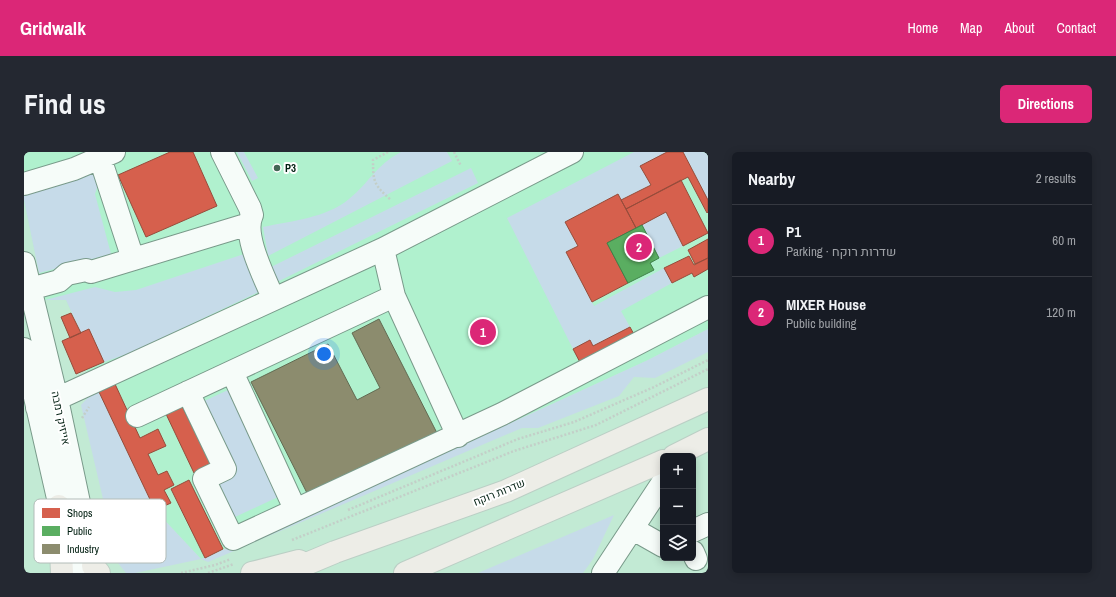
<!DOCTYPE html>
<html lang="en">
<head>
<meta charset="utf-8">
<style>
	:root { --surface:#171b24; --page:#242831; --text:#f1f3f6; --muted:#9ea1a6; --line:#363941; --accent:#db2777 }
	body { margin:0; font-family:"Archivo Narrow",Heebo,sans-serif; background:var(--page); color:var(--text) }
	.controls { position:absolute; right:12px; bottom:12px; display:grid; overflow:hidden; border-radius:6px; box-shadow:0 2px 10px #0003 }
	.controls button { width:36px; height:36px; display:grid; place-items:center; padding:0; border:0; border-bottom:1px solid var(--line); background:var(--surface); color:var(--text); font:20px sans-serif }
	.you { position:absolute; left:300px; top:202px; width:14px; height:14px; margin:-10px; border:3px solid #fff; border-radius:50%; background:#1a73e8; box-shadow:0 0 0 6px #1a73e833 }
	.badge { display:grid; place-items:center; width:26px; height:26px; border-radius:50%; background:var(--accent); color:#fff; font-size:13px; font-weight:700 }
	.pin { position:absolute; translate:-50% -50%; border:2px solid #fff; box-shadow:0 1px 4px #0006 }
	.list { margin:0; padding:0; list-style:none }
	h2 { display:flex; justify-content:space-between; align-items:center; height:52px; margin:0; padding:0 16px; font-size:17px }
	h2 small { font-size:13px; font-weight:400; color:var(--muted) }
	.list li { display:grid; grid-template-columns:26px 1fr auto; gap:12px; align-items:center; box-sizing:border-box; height:72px; padding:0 16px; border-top:1px solid var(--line) }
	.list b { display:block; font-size:15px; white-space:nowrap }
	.list p { margin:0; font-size:13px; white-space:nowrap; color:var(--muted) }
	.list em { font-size:13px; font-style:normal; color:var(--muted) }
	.icon { flex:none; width:22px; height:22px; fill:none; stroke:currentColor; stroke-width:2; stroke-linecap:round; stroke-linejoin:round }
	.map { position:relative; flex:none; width:684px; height:421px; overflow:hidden; border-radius:6px }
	header { display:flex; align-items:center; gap:24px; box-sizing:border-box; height:56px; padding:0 20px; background:var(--accent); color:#fff }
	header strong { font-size:19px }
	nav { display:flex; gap:22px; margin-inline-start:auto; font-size:14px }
	.intro { display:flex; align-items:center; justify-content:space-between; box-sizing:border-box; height:96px; padding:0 24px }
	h1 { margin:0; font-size:28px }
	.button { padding:10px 18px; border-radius:6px; background:var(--accent); color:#fff; font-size:14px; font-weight:700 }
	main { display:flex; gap:24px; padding:0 24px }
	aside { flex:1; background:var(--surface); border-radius:6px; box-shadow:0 2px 10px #0003 }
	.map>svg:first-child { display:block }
	.built { fill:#b0f1ce }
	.green { fill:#c6dbe9 }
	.shops { fill:#d6604d; stroke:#964c3b }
	.public { fill:#5aae61; stroke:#3f8349 }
	.industry { fill:#8c8c6e; stroke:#626b52 }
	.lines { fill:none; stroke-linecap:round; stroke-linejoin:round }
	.minor-casing { stroke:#799a8a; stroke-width:24 }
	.major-casing { stroke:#bbcfc5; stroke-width:24 }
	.path { stroke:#c3cfc8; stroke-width:2.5; stroke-dasharray:2 2; stroke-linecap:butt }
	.minor { stroke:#f6fcf9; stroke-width:22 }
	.major { stroke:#edede7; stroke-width:22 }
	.poi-dot { fill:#465; stroke:#fff; stroke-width:1.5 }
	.labels { text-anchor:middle; stroke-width:4; stroke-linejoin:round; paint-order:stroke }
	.poi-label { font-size:11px; font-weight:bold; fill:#001f11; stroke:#fff; text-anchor:start }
	.street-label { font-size:11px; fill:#001f11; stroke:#fff }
	.key { fill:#fff; stroke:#b2bcb8; stroke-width:1 }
	.key-label { font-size:11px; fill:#001f11 }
</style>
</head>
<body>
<header>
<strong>Gridwalk</strong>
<nav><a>Home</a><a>Map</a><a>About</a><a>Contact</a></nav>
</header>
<div class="intro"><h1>Find us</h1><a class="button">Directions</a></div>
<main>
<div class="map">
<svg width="684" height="421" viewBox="0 0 684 421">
	<rect width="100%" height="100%" fill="#c2ead4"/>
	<!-- built -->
	<path class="built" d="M0 0H684V177L624 208 382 319 177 407 131 358 75 240 62 218 80 210 57 181 42 148H21L0 48Z"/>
	<!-- green -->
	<path class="green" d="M213 0H220L234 26 228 29Z
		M377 0H423L428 9 244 104 239 75C267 69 302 66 325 47 346 30 351 14 377 0Z
		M610 0H643L617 14 627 33 597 48 594 42 541 70 554 94 542 100 570 154 640 116 648 131 597 159 606 175 569 194 549 197 483 66Z
		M659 0H684V48Z
		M447 16 454 31 251 131 245 116Z
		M71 20 74 33 71 42 87 102 15 121 0 48V40Z
		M642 60 659 94 635 106 618 73Z
		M223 101 239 138 106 201 80 210 65 177 57 181 42 148H21L71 135 91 140 112 138Z
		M684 177V200L631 226 610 225 595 244 514 276H498L184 410 177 407 111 421H102L94 411 57 253 73 236 131 358 177 407 382 319 624 208Z
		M204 238 254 345 211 365 193 327 176 251Z
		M590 363 569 407 559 421H454Z"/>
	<!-- shops -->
	<path class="shops" d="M146 0H169L193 54 122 85 94 23Z
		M643 0H659L684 48V60L683 61 664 25 602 57 597 48 627 33 616 14Z
		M657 28 684 81 659 94 642 60 612 76 602 57Z
		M594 42 612 76 583 91 604 131 568 150 542 100 554 94 541 70Z
		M684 87V106L671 112 664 98Z
		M665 104 670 113 684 106V117L670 125 668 121 648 131 640 116Z
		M47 161 57 181 46 186 37 165Z
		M606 175 613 188 559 216 549 197 566 188 569 194Z
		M65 177 80 210 52 222 38 189Z
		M91 232 116 286 134 277 142 294 124 302 134 323 143 319 150 333 140 338 147 351 131 358 75 240Z
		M158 254 187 313 170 321 142 262Z
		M165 328 199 397 181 406 147 337Z"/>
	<!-- public -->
	<path class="public" d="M618 73 635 106 626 111 630 118 604 131 583 91Z"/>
	<!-- industry -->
	<path class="industry" d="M355 167 414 283 286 347 227 230 304 192 333 248 356 236 328 181Z"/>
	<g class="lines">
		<defs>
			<path id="minor" d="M198 0 226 56 228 63C218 83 241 126 249 146
				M76 6 109 107
				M0 32 50 17 90 0
				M359 97 370 144 434 284
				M0 111 33 247 70 421
				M0 144 6 137 35 129 43 122 62 118 67 120 225 72
				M0 197 51 421
				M208 220 271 357
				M164 240 201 317 180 327 209 387 478 262 684 155
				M13 256 359 97 548 0
				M113 264 370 144
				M609 377 639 394
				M669 379 684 372
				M669 400 672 407
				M579 421 639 330"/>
			<path id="major" d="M650 304 684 287
				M35 354 38 421
				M69 414 75 421
				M228 421 275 409
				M261 421 311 400 482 339 684 247
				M381 421 639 309"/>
		</defs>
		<!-- minor casing -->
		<use href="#minor" class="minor-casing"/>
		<!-- major casing -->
		<use href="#major" class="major-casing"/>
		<!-- path -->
		<path class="path" d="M364 0 349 8C349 30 350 33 367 48
			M430 0 437 14
			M58 266 65 255
			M324 358 494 287 550 270 630 235 684 208
			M268 388 490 299 572 273 684 217
			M157 421 191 413 207 407
			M184 421 210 412"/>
		<!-- minor -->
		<use href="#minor" class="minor"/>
		<!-- major -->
		<use href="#major" class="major"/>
	</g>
	<!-- markers -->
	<circle class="poi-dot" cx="253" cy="16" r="4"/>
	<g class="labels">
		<!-- poi labels -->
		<g class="poi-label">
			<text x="261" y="20">P3</text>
		</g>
		<!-- street labels -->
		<g class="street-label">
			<text transform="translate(37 266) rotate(78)" y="4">אייזיק רמבה</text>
			<text transform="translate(475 340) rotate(-22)" y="4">שדרות רוקח</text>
		</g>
	</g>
	<!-- legend -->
	<rect x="10" y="347" width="132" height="64" rx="6" class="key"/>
	<rect x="18" y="356" width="18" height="10" fill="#d6604d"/>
	<rect x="18" y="374" width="18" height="10" fill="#5aae61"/>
	<rect x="18" y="392" width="18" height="10" fill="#8c8c6e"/>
	<g class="key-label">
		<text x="43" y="365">Shops</text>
		<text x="43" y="383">Public</text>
		<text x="43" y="401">Industry</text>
	</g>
</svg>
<div class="controls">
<button>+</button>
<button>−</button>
<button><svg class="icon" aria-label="layers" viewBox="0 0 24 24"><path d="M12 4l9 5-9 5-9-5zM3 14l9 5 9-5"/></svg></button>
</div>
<div class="you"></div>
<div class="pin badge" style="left:459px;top:180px">1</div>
<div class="pin badge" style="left:615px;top:95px">2</div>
</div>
<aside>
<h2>Nearby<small>2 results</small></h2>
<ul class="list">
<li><span class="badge">1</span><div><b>P1</b><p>Parking · שדרות רוקח</p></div><em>60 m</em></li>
<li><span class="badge">2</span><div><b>MIXER House</b><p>Public building</p></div><em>120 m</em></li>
</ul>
</aside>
</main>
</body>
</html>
